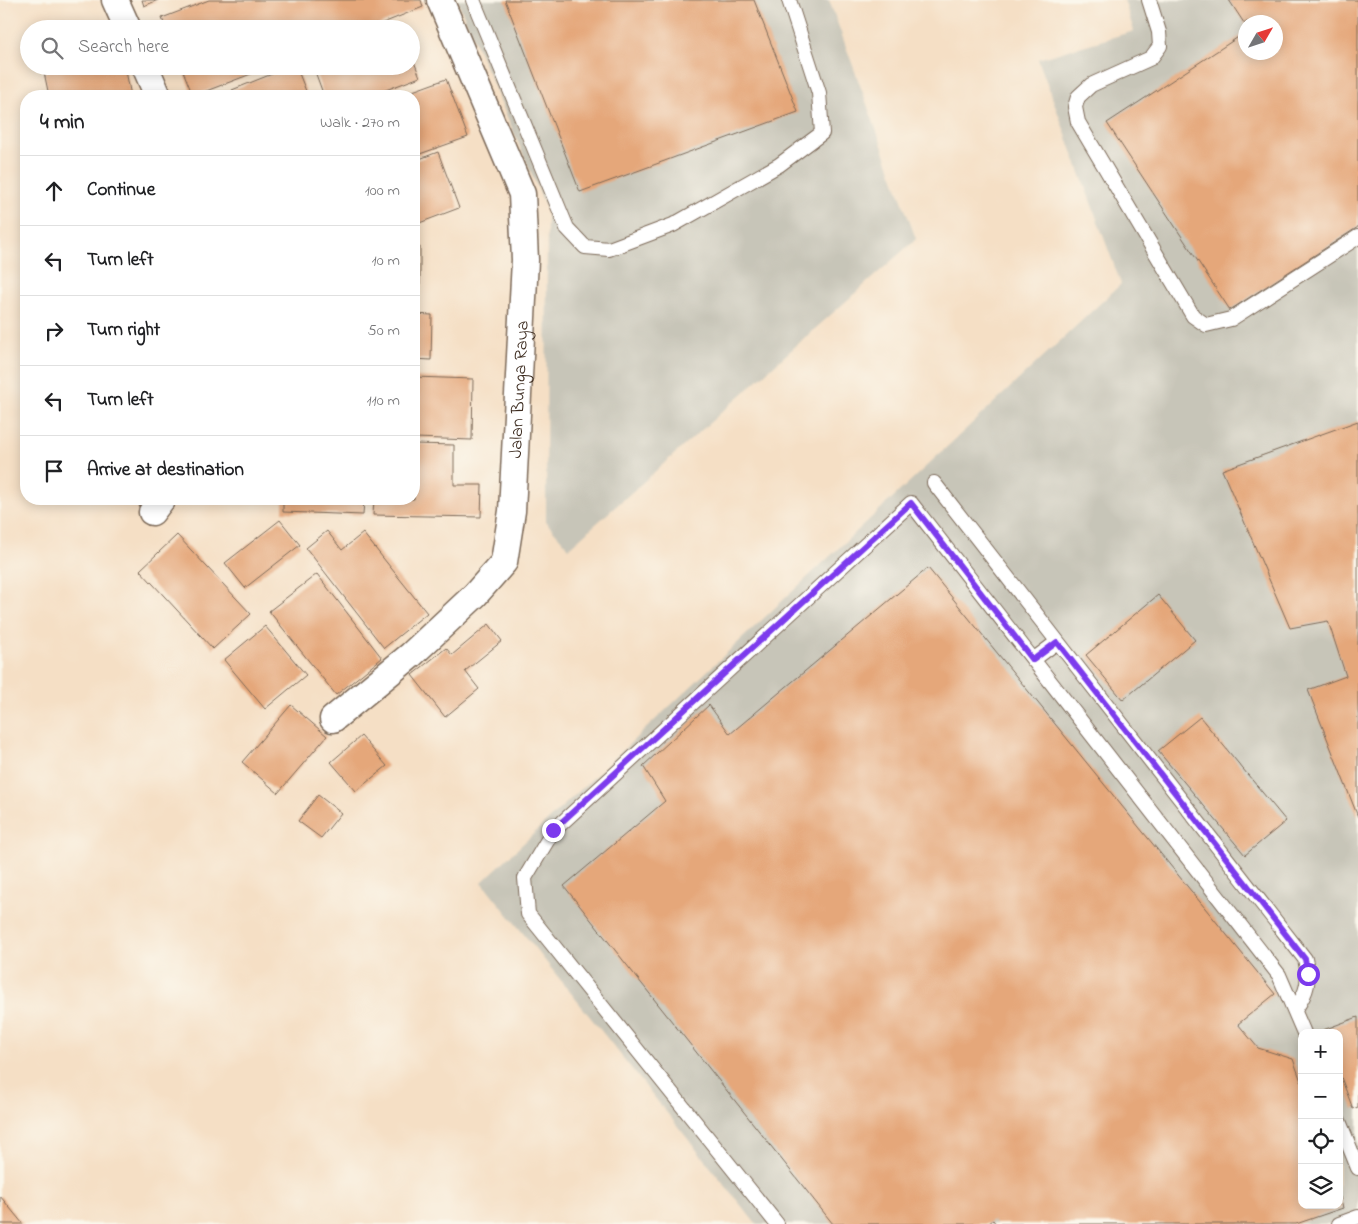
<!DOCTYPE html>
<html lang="en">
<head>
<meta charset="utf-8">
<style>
	:root { --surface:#fff; --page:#f6f6f6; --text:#202124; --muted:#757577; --line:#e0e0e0 }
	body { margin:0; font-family:"Indie Flower",sans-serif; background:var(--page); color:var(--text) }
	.controls { position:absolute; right:15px; bottom:15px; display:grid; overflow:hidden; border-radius:10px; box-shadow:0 2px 12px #0003 }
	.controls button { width:45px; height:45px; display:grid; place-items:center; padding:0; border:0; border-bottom:1px solid var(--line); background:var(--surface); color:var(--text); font:25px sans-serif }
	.compass { position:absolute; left:1238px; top:15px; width:45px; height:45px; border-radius:50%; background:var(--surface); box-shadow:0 2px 12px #0003; rotate:51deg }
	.stop { position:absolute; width:15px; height:15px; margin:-11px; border:4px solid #7c3aed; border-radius:50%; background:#fff }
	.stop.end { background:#7c3aed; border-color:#fff; box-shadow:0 1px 5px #0008 }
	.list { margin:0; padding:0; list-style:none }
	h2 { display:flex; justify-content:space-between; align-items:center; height:65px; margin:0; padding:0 20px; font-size:21px }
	h2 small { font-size:16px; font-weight:400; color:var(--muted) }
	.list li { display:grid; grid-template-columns:32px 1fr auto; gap:15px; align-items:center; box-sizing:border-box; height:70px; padding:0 20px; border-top:1px solid var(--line) }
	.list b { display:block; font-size:19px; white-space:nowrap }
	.list em { font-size:16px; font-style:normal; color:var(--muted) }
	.icon { flex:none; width:28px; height:28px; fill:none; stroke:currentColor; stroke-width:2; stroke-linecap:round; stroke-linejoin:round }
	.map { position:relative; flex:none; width:1358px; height:1224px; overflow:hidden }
	.search { position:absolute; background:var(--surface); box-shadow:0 2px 12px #0003; left:20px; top:20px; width:400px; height:55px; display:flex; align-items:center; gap:12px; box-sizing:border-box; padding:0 18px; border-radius:28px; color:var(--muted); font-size:19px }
	.panel { position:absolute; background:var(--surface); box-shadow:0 2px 12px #0003; left:20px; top:90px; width:400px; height:415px; border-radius:20px }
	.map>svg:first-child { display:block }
	.industrial { fill:#c7c5b8; fill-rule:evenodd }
	.building { fill:#e5a77a }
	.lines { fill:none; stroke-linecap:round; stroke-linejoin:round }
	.lane-casing { stroke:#7c6958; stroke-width:16 }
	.street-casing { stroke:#7c6958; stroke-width:29 }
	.lane { stroke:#fff; stroke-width:14 }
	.street { stroke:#fff; stroke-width:26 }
	.route { stroke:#7c3aed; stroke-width:6 }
	.labels { text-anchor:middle; stroke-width:5; stroke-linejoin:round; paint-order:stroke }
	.street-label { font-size:18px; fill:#3b2a1e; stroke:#fbf7ec }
</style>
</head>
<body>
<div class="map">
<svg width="1358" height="1224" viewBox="0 0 1358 1224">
	<rect width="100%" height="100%" fill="#fbf7ec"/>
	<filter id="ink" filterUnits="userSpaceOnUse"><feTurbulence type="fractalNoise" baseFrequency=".02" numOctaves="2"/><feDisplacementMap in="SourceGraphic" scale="10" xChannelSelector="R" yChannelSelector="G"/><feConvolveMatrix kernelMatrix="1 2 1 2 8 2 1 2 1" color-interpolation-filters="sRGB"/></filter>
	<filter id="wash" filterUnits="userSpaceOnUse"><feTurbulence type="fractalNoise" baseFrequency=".0096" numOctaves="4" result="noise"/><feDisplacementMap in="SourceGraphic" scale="20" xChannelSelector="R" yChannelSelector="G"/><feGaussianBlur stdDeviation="1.12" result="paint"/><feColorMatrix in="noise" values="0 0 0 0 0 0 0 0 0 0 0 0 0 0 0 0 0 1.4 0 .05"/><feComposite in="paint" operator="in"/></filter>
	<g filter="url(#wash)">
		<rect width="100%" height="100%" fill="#f5dfc5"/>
		<!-- industrial -->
		<path class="industrial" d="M457 0H829L916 239 569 548 546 522 547 210Z
			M1124 0H1358V1224H756L482 882 1121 284 1038 59 1134 31ZM1246 22H1276V52H1246ZM1302 1033H1339V1205H1302Z"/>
		<g id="blocks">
			<!-- building -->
			<path class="building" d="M142 0H158L144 6Z
				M209 0H421L423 7 368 29H166L162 18Z
				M505 0H754L798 112 580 192Z
				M1229 0H1358V227L1230 310 1107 123 1246 32V52H1276V22H1246V26Z
				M400 24 402 29H387Z
				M411 54 420 77 370 96H324L313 66H411Z
				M71 66H125L131 96H49L44 72Z
				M181 66H272L193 96Z
				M292 66H296L308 96H235L232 90Z
				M446 79 468 137 414 156V96H399Z
				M438 152 459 208 414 225V161Z
				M414 247H420V288H414Z
				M414 314 432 315 431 360 414 359Z
				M414 377 473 379 472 440 414 438Z
				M1358 421V817L1308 690 1346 676 1328 621 1290 628 1222 470Z
				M414 444 454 445V485H482L481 517 373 515 374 499H414Z
				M283 499H364L363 515 283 512Z
				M280 520 300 545 245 588 225 563Z
				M327 531 342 550 363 533 427 613 384 648 306 548Z
				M177 535 251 614 213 649 140 570Z
				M928 568 1275 994 1238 1024 1258 1048 1293 1059 1302 1084V1205H1339L1340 1197 1343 1208 1296 1224H996L993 1220 988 1224H833L564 886 665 801 643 766 709 705 730 734Z
				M317 574 382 658 336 695 269 611Z
				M1158 595 1195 640 1123 700 1086 655Z
				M489 624 502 641 465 671 479 689 445 717 412 675 446 648 452 655Z
				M265 626 306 675 265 709 224 660Z
				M291 705 327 736 278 793 242 762Z
				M1200 717 1286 821 1245 855 1158 751Z
				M361 736 387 766 356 791 331 762Z
				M318 795 341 813 321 838 298 821Z
				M1358 1017V1107L1353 1109 1339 1072V1033H1324L1323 1030Z
				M0 1196 23 1224H0Z"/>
		</g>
	</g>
	<g filter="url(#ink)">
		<use href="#blocks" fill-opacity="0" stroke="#7c6958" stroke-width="1"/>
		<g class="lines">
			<defs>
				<path id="lane" d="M473 0 567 228 585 247 609 249 673 225 779 165 822 133 819 93 789 0
					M1149 0 1159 32 1160 46 1151 58 1091 85 1078 97 1075 107 1078 122 1193 316 1206 325 1231 319 1358 237
					M934 483 1305 959C1310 981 1308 991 1295 1010
					M1033 660 1057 642
					M1339 1121 1358 1168
					M777 1224 528 914 525 878 553 831 911 503 1279 975 1304 1033
					M1339 1224 1358 1217"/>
				<g id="street">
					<path d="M115 0 128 29"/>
					<path d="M145 66 158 96"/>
					<path d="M152 512 162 499"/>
					<path id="s1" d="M333 719 411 655 475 595 504 562 512 511 525 260 522 194 440 0"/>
				</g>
			</defs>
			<!-- lane casing -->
			<use href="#lane" class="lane-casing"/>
			<!-- street casing -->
			<use href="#street" class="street-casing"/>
			<!-- lane -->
			<use href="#lane" class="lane"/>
			<!-- street -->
			<use href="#street" class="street"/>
		</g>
	</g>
	<g class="lines" filter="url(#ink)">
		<!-- route -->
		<path class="route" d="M553 830 911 503 1033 660 1057 642 1305 959 1308 974"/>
	</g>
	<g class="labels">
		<!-- street labels -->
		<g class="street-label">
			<text dy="6" stroke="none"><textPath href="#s1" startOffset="406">Jalan Bunga Raya</textPath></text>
		</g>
	</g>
</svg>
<div class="controls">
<button>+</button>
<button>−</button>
<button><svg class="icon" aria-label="locate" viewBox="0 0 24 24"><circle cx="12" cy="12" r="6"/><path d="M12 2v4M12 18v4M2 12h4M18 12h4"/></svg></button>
<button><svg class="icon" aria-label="layers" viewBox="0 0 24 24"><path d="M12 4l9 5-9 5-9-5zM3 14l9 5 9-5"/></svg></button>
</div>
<svg class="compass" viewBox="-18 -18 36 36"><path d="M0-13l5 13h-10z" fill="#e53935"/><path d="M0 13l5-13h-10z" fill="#757577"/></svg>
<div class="stop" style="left:1308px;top:974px"></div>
<div class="stop end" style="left:553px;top:830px"></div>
<div class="search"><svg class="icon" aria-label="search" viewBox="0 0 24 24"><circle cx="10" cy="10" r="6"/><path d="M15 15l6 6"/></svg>Search here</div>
<section class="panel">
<h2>4 min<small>Walk · 270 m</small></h2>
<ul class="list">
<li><svg class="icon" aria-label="ahead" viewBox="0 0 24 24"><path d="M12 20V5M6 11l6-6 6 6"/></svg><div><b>Continue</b></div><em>100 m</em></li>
<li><svg class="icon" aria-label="left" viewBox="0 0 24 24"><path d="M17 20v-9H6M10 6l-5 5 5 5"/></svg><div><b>Turn left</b></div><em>10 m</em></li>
<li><svg class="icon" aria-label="right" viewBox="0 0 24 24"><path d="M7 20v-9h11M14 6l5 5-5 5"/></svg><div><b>Turn right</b></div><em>50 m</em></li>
<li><svg class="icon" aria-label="left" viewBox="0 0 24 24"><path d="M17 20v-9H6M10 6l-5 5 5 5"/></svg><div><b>Turn left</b></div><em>110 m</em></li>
<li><svg class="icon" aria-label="arrive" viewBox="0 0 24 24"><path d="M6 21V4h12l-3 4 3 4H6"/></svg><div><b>Arrive at destination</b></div></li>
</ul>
</section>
</div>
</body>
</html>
